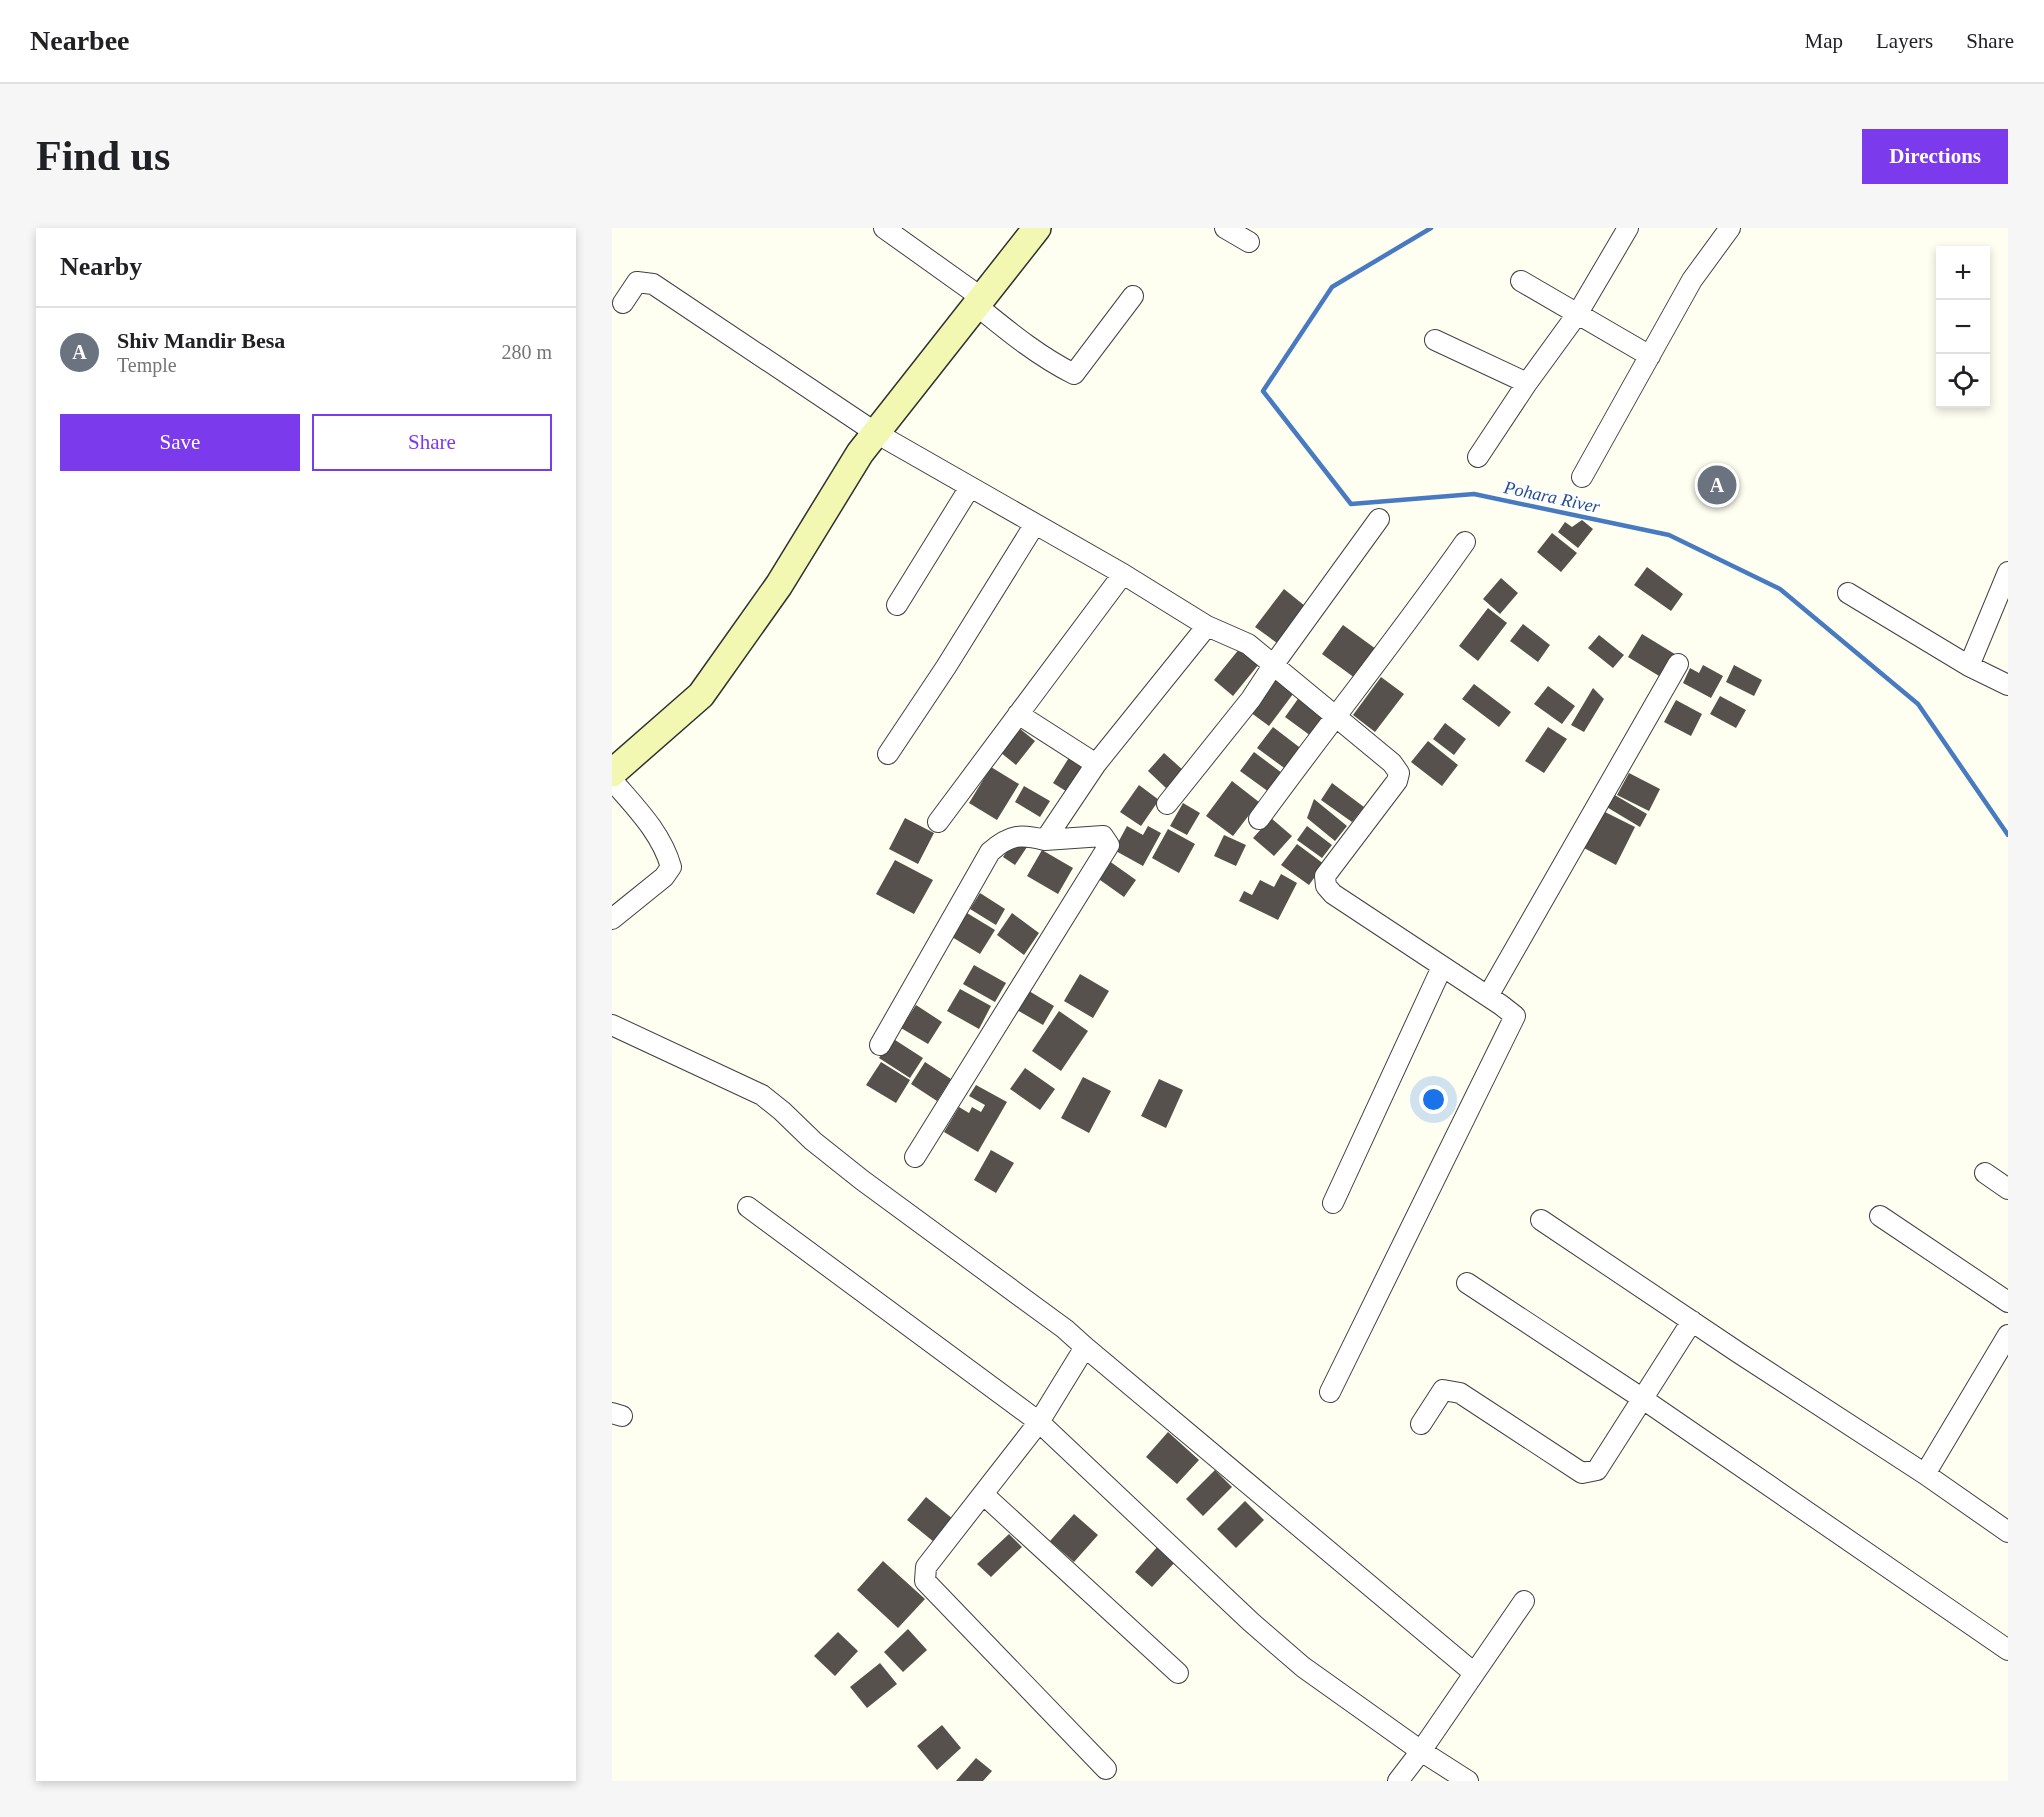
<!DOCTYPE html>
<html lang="en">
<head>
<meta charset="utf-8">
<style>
	:root { --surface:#fff; --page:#f6f6f6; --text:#202124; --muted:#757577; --line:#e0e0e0; --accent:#7c3aed }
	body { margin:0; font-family:Georgia,serif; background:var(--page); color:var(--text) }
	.controls { position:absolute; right:18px; top:18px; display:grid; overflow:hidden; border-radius:0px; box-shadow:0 3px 9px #0003 }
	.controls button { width:54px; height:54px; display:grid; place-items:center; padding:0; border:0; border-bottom:2px solid var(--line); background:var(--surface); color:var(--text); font:30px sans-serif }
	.you { position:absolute; left:822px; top:872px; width:21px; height:21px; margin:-15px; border:4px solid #fff; border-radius:50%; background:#1a73e8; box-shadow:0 0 0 9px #1a73e833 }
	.badge { display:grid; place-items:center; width:39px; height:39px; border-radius:50%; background:var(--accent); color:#fff; font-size:20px; font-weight:700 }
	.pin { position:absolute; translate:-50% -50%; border:3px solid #fff; box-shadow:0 2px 6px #0006 }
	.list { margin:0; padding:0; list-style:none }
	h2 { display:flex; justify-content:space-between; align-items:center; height:78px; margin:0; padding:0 24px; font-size:26px }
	h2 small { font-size:20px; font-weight:400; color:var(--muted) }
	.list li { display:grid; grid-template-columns:39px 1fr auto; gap:18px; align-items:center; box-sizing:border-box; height:90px; padding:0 24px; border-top:2px solid var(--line) }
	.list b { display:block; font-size:22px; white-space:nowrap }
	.list p { margin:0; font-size:20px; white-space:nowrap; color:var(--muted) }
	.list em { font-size:20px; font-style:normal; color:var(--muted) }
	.actions { display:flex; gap:12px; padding:18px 24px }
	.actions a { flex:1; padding:14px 0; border:2px solid var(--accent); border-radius:0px; text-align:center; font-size:21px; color:var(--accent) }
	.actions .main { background:var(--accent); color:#fff }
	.icon { flex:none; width:33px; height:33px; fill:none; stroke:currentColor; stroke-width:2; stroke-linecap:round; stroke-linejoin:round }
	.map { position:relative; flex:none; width:1396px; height:1553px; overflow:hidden; border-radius:0px }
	header { display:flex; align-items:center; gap:36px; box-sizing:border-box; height:84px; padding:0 30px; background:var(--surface); border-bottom:2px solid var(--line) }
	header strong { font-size:28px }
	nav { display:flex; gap:33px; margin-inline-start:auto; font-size:21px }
	.intro { display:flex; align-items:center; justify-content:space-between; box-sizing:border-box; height:144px; padding:0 36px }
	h1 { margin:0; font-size:42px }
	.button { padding:15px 27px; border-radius:0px; background:var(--accent); color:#fff; font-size:21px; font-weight:700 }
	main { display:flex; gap:36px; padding:0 36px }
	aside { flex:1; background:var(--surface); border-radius:0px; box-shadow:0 3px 9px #0003 }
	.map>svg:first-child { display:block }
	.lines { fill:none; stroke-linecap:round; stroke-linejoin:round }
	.stream { stroke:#477ac1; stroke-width:4.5 }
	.building { fill:#56514c }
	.street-casing { stroke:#414141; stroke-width:22 }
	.secondary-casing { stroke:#303030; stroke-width:30 }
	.street { stroke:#fff; stroke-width:20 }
	.secondary { stroke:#f2f8b2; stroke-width:27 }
	.labels { text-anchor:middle; stroke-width:6; stroke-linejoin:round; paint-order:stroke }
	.water-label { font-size:18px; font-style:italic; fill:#224e95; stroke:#fff }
</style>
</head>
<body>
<header>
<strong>Nearbee</strong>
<nav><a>Map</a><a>Layers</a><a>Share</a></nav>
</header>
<div class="intro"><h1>Find us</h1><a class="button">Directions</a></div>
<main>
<aside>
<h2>Nearby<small></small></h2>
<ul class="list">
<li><span class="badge" style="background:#6b7280">A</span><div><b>Shiv Mandir Besa</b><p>Temple</p></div><em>280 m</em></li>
</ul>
<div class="actions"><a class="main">Save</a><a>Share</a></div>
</aside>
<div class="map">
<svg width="1396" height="1553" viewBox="0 0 1396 1553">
	<rect width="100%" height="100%" fill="#fefef1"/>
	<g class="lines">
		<!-- stream -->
		<path class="stream" d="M819 0 720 59 651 163 739 276 862 266 1057 307 1168 361 1306 476 1396 607"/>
	</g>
	<!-- building -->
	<path class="building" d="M970 292 981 301 966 320 946 304 953 294 960 299Z
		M940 305 965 325 949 344 925 324Z
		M1035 339 1071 366 1059 383 1022 357Z
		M889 350 906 365 888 386 871 371Z
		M672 361 693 378 665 415 643 399Z
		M876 380 895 395 866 433 847 418Z
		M911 396 938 417 926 434 898 413Z
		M731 397 764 421 743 450 710 426Z
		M1030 406 1066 428 1052 451 1016 429Z
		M987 407 1012 427 1001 440 976 420Z
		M628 420 647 436 621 468 602 452Z
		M1091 437 1111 448 1099 470 1071 455 1078 440 1087 445Z
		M1122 437 1150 452 1142 468 1114 454Z
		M666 448 684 462 657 498 638 484Z
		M769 449 792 466 763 504 741 487Z
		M862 456 899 484 887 499 850 471Z
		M936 458 963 478 950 496 922 476Z
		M981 460 992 471 972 504 959 497Z
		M688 468 715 488 699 508 673 489Z
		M1108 468 1134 482 1124 500 1098 486Z
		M1064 472 1090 486 1079 508 1052 494Z
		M833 495 854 511 842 527 821 511Z
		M661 499 691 522 675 542 645 520Z
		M936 499 955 511 932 545 913 533Z
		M407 500 423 513 404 537 388 524Z
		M816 513 846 537 830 558 799 534Z
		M642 524 670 545 657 564 628 543Z
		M552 525 571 542 554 560 536 543Z
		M458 528 474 538 457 565 441 555Z
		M379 539 407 556 385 592 357 575Z
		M1017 545 1048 561 1037 583 1005 567Z
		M620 553 647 574 621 608 594 588Z
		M720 555 752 579 740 594 709 572Z
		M527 557 547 572 529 598 508 584Z
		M412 558 438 573 428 589 403 574Z
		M1001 566 1035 586 1028 599 993 578Z
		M702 571 735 598 723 613 695 590Z
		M571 575 588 585 575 607 558 598Z
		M991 583 1023 599 1004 637 972 620Z
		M293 590 322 605 306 636 277 621Z
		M659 590 680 608 662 628 641 610Z
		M515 598 531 607 536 598 549 605 531 638 502 622Z
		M695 598 720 617 710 630 685 612Z
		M556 601 583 616 567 645 540 630Z
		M612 607 634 617 624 638 602 628Z
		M405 608 417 616 403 637 391 629Z
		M685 616 712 636 697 657 669 637Z
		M430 622 461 640 446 666 415 648Z
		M493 630 524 652 512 669 481 647Z
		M283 632 321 652 302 686 264 666Z
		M669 646 685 655 666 692 627 673 632 663 640 667 648 652 662 659Z
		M368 665 393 681 384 697 358 681Z
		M355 685 383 702 368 726 340 709Z
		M400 685 427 705 412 727 385 707Z
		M362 737 394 755 383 774 351 756Z
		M468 746 497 763 481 790 452 773Z
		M348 761 379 778 367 801 335 783Z
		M417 763 442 778 431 797 405 782Z
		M304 777 330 794 316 816 289 800Z
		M447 783 476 803 449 843 420 823Z
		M280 810 311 830 298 850 267 830Z
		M269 834 298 852 284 875 254 857Z
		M313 834 339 851 325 873 299 856Z
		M413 840 443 861 428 882 398 861Z
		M471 849 499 863 477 905 449 890Z
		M547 851 571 862 554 900 529 888Z
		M364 857 395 874 366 924 332 904 347 879 357 885 360 879 369 884 373 877 357 868Z
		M379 922 402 935 384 965 362 952Z
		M556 1204 587 1232 565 1256 534 1229Z
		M603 1242 620 1259 591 1288 574 1271Z
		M314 1269 341 1291 322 1314 295 1292Z
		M633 1273 652 1292 624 1320 605 1301Z
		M462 1286 486 1307 462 1334 438 1313Z
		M397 1306 410 1319 379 1349 365 1336Z
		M547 1317 564 1333 540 1359 523 1344Z
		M271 1333 313 1371 286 1400 245 1362Z
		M296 1401 315 1422 291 1444 272 1424Z
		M226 1404 246 1423 223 1448 202 1428Z
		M268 1435 285 1456 255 1480 238 1459Z
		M330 1497 349 1520 325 1542 305 1518Z
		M364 1530 380 1543 371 1553H344Z"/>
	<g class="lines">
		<defs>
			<path id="street" d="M272 0 370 70
				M613 0 637 14
				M909 53 1038 128
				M11 75 25 54 41 56 264 205 511 346 595 398 636 416 780 535 787 545 785 553 713 648 714 658 721 666 889 777 903 788 718 1164
				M364 77C396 103 426 128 462 146L521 68
				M823 112 915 155
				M866 229 915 155 966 85 1016 0
				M970 249 1080 52 1118 0
				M1236 365 1357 438 1396 457
				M285 377 358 259
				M1357 438 1396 344
				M406 486 484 536
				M276 526 334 439 423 296
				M0 552C23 579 49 604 59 639L52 649 0 691
				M555 576 639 471 662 436 767 291
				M647 591C715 498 787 408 853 314
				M326 594 511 346
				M876 768 1066 436
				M0 797 150 867 170 883 201 913 250 952 453 1101 473 1119 427 1194 639 1394 691 1439 809 1523 786 1553
				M268 817 378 624C398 606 409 606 433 612L484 536 595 398
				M303 929 497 617 491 608 433 612
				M1373 945 1396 961
				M721 975 830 739
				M136 979 427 1194 314 1339 313 1353 494 1541
				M1268 988 1396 1074
				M929 992 1127 1125 1313 1246 1396 1304
				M855 1055 1031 1171 1396 1422
				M473 1119 862 1445
				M0 1185 10 1188
				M809 1196 831 1162 848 1165 970 1245 985 1242 1080 1093
				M1313 1246 1396 1107
				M371 1266 566 1445
				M856 1553 809 1523 912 1373"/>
			<path id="secondary" d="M0 545 89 467 167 357 248 225 425 0"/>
		</defs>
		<!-- street casing -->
		<use href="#street" class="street-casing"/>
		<!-- secondary casing -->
		<use href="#secondary" class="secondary-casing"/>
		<!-- street -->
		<use href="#street" class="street"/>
		<!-- secondary -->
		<use href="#secondary" class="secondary"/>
	</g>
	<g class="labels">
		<!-- water labels -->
		<g class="water-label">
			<text transform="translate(940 269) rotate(12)" y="6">Pohara River</text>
		</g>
	</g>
</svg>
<div class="controls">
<button>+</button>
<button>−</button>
<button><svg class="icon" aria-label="locate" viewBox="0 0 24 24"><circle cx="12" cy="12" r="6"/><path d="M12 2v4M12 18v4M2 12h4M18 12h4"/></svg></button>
</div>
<div class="you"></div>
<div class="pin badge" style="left:1105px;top:257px;background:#6b7280">A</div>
</div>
</main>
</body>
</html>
